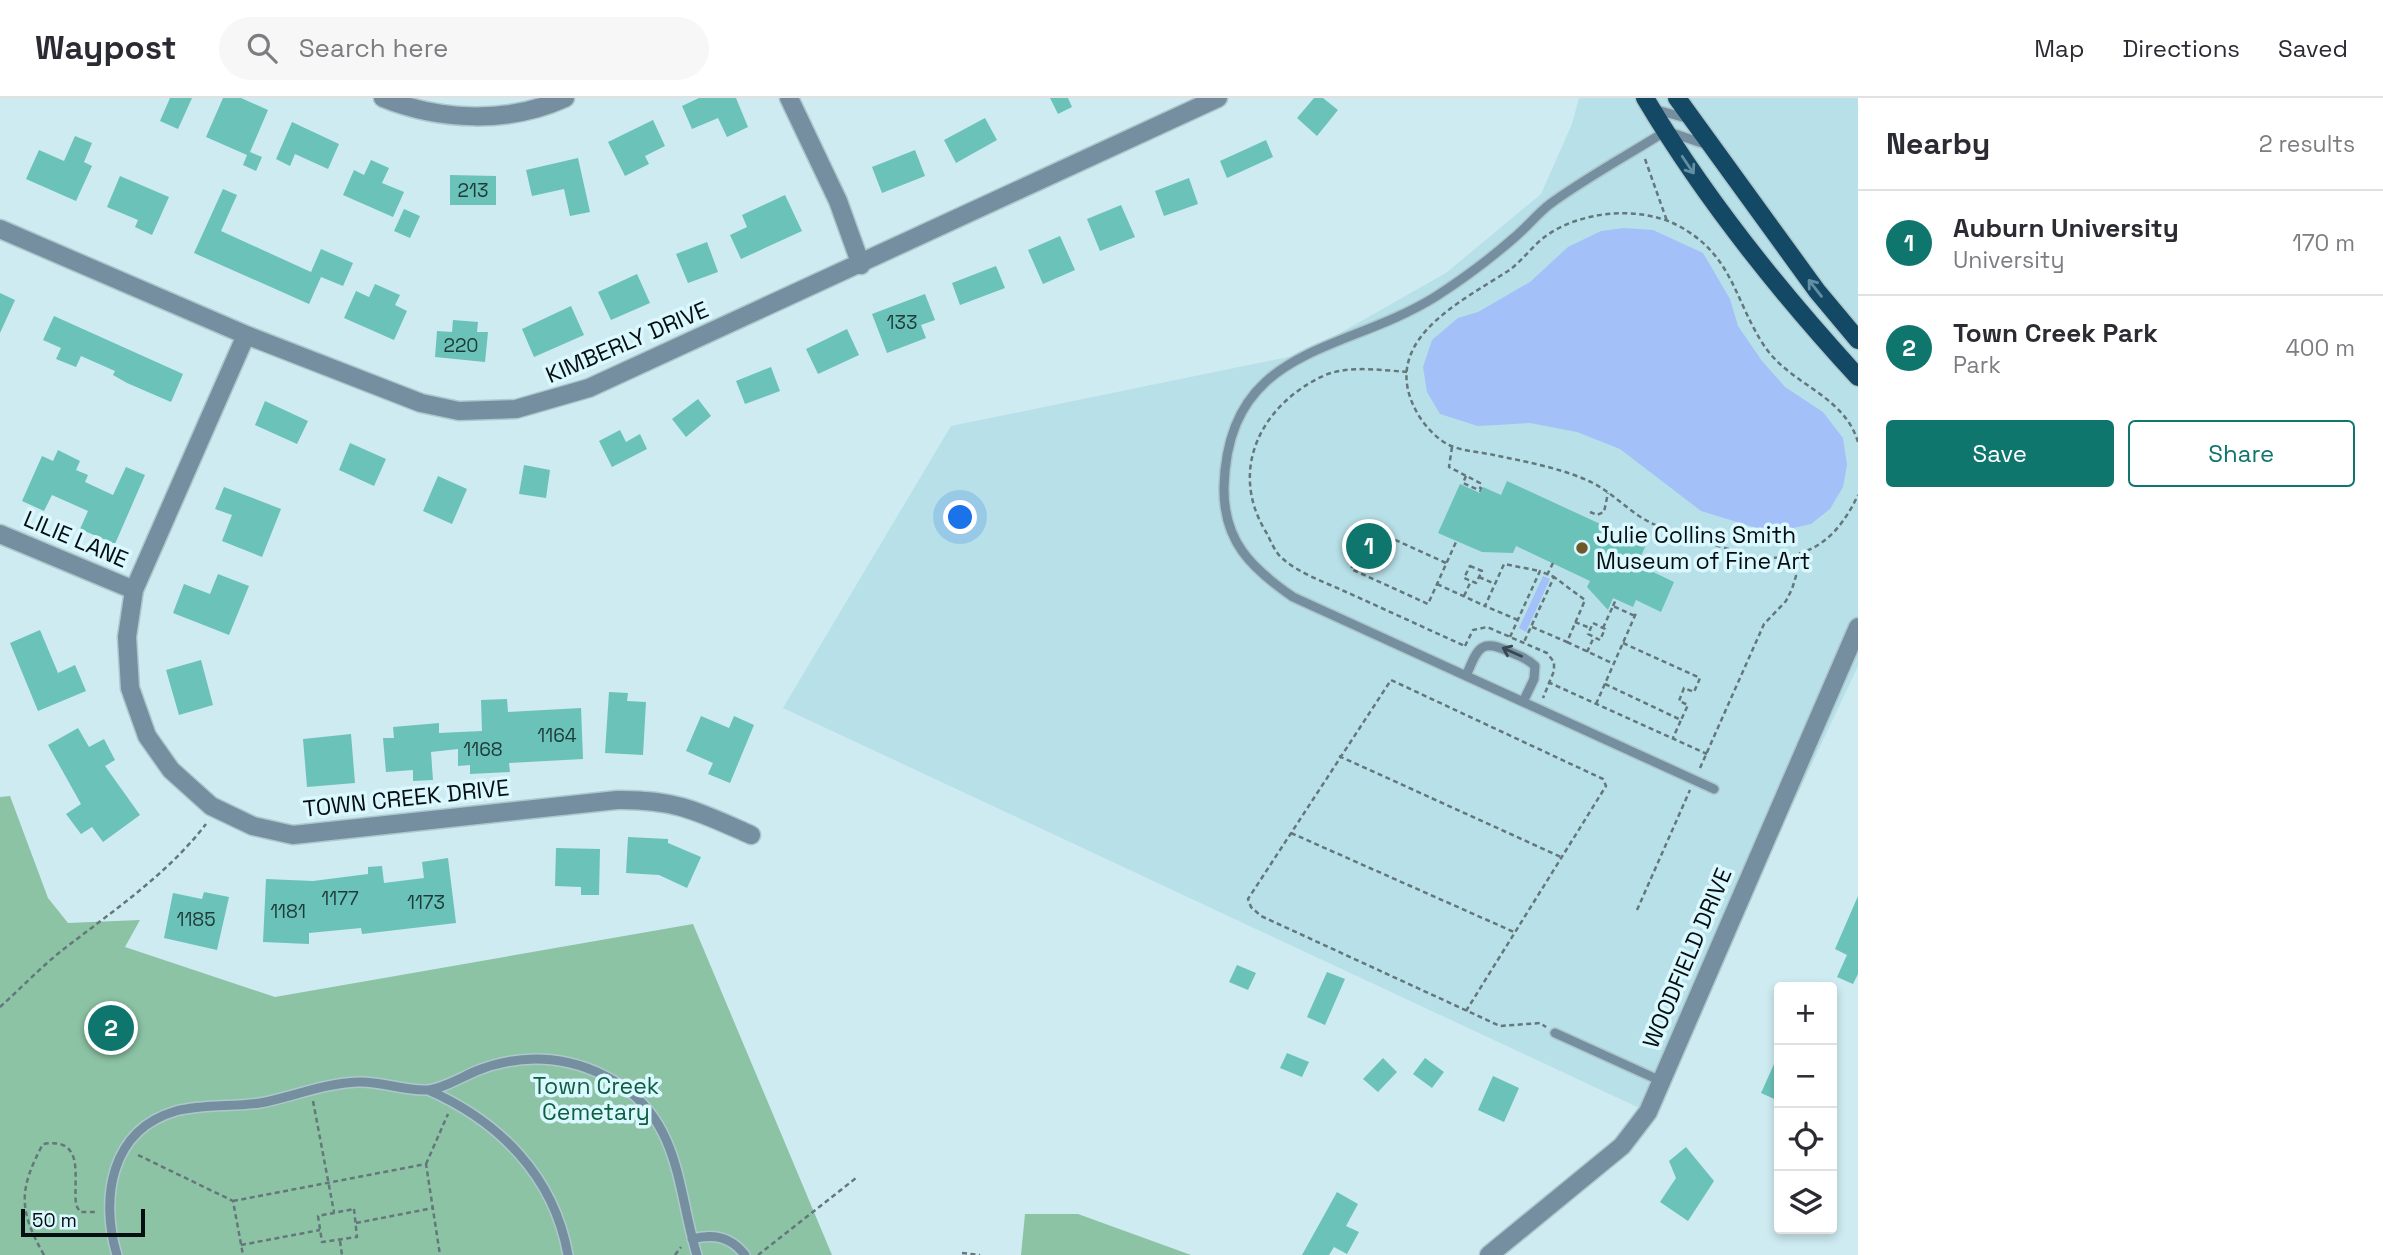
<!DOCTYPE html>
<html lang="en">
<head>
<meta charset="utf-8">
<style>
	:root { --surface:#fff; --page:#f7f7f7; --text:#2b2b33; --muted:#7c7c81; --line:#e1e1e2; --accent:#0f766e }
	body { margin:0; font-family:"Space Grotesk",sans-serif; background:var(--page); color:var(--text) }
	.controls { position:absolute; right:21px; bottom:21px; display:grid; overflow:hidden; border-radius:7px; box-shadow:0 4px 10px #0003 }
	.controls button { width:63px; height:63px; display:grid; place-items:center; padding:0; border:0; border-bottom:2px solid var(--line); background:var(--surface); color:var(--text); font:35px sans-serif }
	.scale { position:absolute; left:21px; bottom:18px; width:124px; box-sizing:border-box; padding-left:7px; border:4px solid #050e10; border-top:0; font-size:19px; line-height:24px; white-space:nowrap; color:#050e10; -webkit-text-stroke:5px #daf8fe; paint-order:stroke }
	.you { position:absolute; left:961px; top:420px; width:24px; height:24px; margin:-18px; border:5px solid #fff; border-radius:50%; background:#1a73e8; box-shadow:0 0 0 10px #1a73e833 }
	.badge { display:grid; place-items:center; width:46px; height:46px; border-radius:50%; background:var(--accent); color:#fff; font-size:23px; font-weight:700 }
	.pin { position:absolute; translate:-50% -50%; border:4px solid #fff; box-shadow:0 2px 7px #0006 }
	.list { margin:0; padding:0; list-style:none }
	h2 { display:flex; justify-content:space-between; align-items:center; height:91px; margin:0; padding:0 28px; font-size:30px }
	h2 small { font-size:23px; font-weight:400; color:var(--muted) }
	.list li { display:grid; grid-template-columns:46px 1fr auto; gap:21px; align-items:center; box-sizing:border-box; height:105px; padding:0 28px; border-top:2px solid var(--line) }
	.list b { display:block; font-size:26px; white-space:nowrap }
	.list p { margin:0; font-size:23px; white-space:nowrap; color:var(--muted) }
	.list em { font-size:23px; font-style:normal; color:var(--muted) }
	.actions { display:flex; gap:14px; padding:21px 28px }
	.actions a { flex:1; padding:16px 0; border:2px solid var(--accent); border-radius:7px; text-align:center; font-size:24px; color:var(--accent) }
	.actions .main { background:var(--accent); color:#fff }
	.icon { flex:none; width:38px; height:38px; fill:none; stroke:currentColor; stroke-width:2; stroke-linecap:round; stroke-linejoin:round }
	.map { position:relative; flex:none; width:1858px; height:1157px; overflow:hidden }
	header { display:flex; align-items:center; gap:42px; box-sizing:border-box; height:98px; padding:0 35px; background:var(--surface); border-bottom:2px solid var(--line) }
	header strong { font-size:33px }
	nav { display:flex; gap:38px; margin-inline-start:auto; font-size:24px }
	.search { width:490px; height:63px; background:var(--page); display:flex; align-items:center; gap:18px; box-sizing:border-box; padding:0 24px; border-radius:38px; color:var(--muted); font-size:26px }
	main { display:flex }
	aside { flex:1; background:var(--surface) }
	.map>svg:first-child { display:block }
	.built { fill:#b8e0e8 }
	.green { fill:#8cc3a5 }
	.water { fill:#a3c0f8 }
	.building { fill:#6bc2b8 }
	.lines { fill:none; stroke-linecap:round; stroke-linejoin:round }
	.service-casing { stroke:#adc8cd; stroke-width:12 }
	.minor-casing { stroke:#adc8cd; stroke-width:21 }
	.primary-casing { stroke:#adc8cd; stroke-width:21 }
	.path { stroke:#64777b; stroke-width:2.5; stroke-dasharray:5 3.5; stroke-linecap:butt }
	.service { stroke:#768fa0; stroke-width:9 }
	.minor { stroke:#768fa0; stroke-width:18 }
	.primary { stroke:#144966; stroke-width:18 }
	.oneway { stroke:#638fa3 }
	.oneway2 { stroke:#384851 }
	.poi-dot { fill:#705929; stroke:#daf8fe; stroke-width:2.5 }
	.labels { text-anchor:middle; stroke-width:7; stroke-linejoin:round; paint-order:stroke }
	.number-label { font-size:19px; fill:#1e3b3a }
	.street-label { font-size:23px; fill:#050e10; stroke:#daf8fe }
	.poi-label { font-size:23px; fill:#050e10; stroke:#daf8fe; text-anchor:start }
	.park-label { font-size:23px; fill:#0c5f3e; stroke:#daf8fe }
</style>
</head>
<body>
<header>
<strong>Waypost</strong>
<div class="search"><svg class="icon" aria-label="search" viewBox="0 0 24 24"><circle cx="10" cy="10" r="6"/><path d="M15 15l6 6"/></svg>Search here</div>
<nav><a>Map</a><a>Directions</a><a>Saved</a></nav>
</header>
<main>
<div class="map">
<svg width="1858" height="1157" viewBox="0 0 1858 1157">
	<rect width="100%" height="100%" fill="#cdebf1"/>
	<!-- built -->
	<path class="built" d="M1579 0H1858V568L1648 1014 783 610 951 328 1303 256 1446 175 1541 96 1572 26Z"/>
	<!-- green -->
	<path class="green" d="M10 698 48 800 68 825 140 822 125 849 275 899 693 826 832 1157H0V699Z
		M1025 1116H1078L1191 1157H1021Z"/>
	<!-- water -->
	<path class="water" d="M1624 130 1653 132 1703 155 1730 201 1738 228 1762 263 1785 289 1823 314 1843 340 1847 367 1843 389 1830 411 1811 426 1780 433 1753 429 1701 413 1620 351 1577 334 1530 325 1478 328 1440 316 1427 294 1423 269 1432 242 1458 220 1478 214 1530 184 1568 149 1601 133Z
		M1543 478 1550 481 1526 534 1519 530Z"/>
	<!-- building -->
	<path class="building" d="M170 0H192L178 31 160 23Z
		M223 0H241L268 12 250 54 262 59 256 73 243 67 247 57 206 39Z
		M699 0H736L748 29 727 39 718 20 692 31 682 8Z
		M1050 0H1068L1072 9 1058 16Z
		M1314 0H1323L1338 12 1317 38 1297 20Z
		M985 20 997 42 956 65 944 42Z
		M653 22 665 48 645 58 649 66 625 78 608 44Z
		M292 24 339 46 328 71 295 56 290 68 276 61Z
		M75 38 92 45 84 64 92 68 76 103 26 81 39 52 64 63Z
		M1266 42 1273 59 1227 80 1220 63Z
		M915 52 925 78 882 95 872 69Z
		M578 60 590 114 570 118 564 91 532 98 526 72Z
		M371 62 389 70 382 85 404 94 393 119 343 97 354 72 364 77Z
		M450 77 496 78V107H450Z
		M120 78 169 99 152 137 135 129 138 122 107 109Z
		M1189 80 1198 106 1164 118 1155 93Z
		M223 91 237 97 221 133 311 174 321 151 353 165 343 188 321 179 309 206 194 155Z
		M785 97 802 133 741 161 730 137 747 129 742 117Z
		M1121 107 1135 139 1100 153 1087 121Z
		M404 111 420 118 410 140 394 133Z
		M1060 138 1075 172 1043 186 1028 152Z
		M707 144 718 174 688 185 676 156Z
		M996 168 1005 190 960 207 952 185Z
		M637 176 650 205 611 222 598 194Z
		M375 186 400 197 395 207 407 213 394 242 344 220 356 193 369 199Z
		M0 195 15 202 0 235Z
		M925 196 935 222 921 227 926 240 887 255 872 216Z
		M571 208 584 237 534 259 522 231Z
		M54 218 183 276 171 304 127 285 113 277 115 273 81 258 76 269 56 261 61 250 43 242Z
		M453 222 478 224 477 234H488L485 264 435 259 437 233 452 234Z
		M847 231 859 257 818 276 806 251Z
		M771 269 780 293 745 306 736 283Z
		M698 301 711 318 686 339 672 321Z
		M265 303 308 323 297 346 255 327Z
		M620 332 626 344 640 336 647 351 612 369 599 343Z
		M350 345 386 361 374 388 339 372Z
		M58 352 80 363 76 372 88 377 85 384 113 397 126 369 145 377 115 446 80 431 88 413 52 397 44 413 22 403 42 358 53 363Z
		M524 367 550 372 546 400 519 396Z
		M438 378 467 391 452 426 423 413Z
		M1507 383 1646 447 1640 460 1654 466 1651 473 1674 484 1661 514 1636 502 1633 509 1613 500 1608 512 1587 489 1590 483 1516 448 1513 455 1482 454 1438 435 1460 386 1480 395 1483 389 1501 397Z
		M224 389 281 411 262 459 222 443 232 417 215 411Z
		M218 476 249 488 229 537 173 515 184 486 210 496Z
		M40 532 58 575 75 567 86 593 38 613 10 545Z
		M201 562 213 607 179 617 166 572Z
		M609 594 628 595 627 603 646 604 643 657 605 655Z
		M507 601 508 614 581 610 583 661 509 665 510 674 470 676V667L458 668V651L431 654 433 682 413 683V672L386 674 383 640H394L393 629 439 625V635L482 633 481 602Z
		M701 618 729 630 734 618 754 627 730 685 708 676 713 665 686 653Z
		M78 630 89 649 104 641 115 662 105 668 140 717 103 744 92 729 81 736 66 716 81 706 48 647Z
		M351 636 355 685 307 689 303 641Z
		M628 739 668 741V745L701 759 687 790 659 777 626 775Z
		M556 750 600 751 599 797H581V789L555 788Z
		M448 760 456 825 362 836 361 830 309 835V846L263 844 266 781 313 783 368 776V769L382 768 384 785 424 780 422 764Z
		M204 794 229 799 217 852 164 840 173 795 202 801Z
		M1858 798V876L1853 886 1837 879 1847 857 1835 851Z
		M1237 867 1256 875 1248 892 1229 884Z
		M1327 874 1345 881 1325 927 1307 919Z
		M1287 955 1309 964 1302 979 1280 970Z
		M1779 955V1003L1761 995Z
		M1383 960 1397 974 1378 994 1363 981Z
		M1425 960 1444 974 1432 990 1413 976Z
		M1493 978 1519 990 1504 1024 1478 1012Z
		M1686 1049 1714 1083 1688 1123 1660 1104 1676 1080 1669 1063Z
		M1337 1094 1358 1106 1346 1128 1359 1134 1347 1156 1334 1149 1329 1157H1302Z"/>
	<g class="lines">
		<defs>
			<path id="service" d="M1653 11 1690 21
				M1708 47 1666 33C1628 57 1587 79 1550 106 1537 116 1527 129 1515 139 1490 161 1463 181 1435 199 1343 256 1228 247 1224 389 1223 443 1251 470 1293 499L1714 691
				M1466 578C1478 550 1480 540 1510 554 1520 558 1528 561 1535 568L1534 581 1523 604
				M1555 935 1661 983
				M428 992C499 1023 554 1078 568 1157
				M692 1141C714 1135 731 1139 745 1157
				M117 1157C100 1101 110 1032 176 1013 203 1006 232 1009 260 1005 292 999 325 985 358 984 381 983 404 993 427 992 442 991 462 979 476 973 526 953 577 958 622 988 681 1028 678 1096 697 1157"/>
			<path id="minor" d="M383 0C440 23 508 26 565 0
				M789 0 838 103 861 167
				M0 131 246 237 421 305 459 313 516 311 589 290 1218 0
				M246 237 134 492 127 539 130 590 147 638 171 672 211 708 253 728 293 737 617 702C676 701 699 714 751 737
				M0 436 134 492
				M1489 1157 1622 1048 1648 1014 1858 529"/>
			<path id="primary" d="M1645 0C1705 101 1779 193 1858 279
				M1677 0 1817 193 1858 242"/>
		</defs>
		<!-- service casing -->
		<use href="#service" class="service-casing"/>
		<!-- minor casing -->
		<use href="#minor" class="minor-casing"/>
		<!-- primary casing -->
		<use href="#primary" class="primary-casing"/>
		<!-- path -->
		<path class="path" d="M1645 61 1667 123
			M1407 274C1381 272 1347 267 1323 278 1261 307 1228 372 1266 434 1271 443 1275 455 1283 461 1299 475 1324 484 1344 493 1384 511 1425 530 1465 548
			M1858 344C1844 297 1791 287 1765 249 1734 203 1734 157 1677 127 1637 107 1577 113 1542 141 1530 151 1521 164 1508 173 1457 206 1375 245 1419 318 1426 329 1437 341 1449 347 1462 353 1480 354 1494 357 1527 364 1561 370 1591 384 1609 393 1623 407 1639 418 1661 432 1686 439 1711 446 1728 450 1750 460 1768 460 1814 460 1839 437 1858 397
			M1452 349 1449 369 1480 385 1479 389 1482 391
			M1466 378 1463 385 1481 393
			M1590 414 1597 417 1604 414 1608 395
			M1446 465 1369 430 1363 444 1373 449 1368 461 1358 457 1351 471 1428 506 1456 444
			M1470 468 1482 473 1476 485 1464 480Z
			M1547 477 1553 465
			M1479 479 1495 486
			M1437 486 1485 508
			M1464 498 1471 483
			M1613 508 1616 501
			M1518 522 1485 508 1504 466 1540 473
			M1575 524 1590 530
			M1593 525 1605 531 1600 542 1588 536Z
			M1532 529 1567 544 1585 502 1554 479
			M1603 530 1613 508 1635 518
			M1510 539 1540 473 1554 479 1524 544
			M1567 544 1614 566
			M1623 545 1700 580 1694 594 1684 590 1679 603 1688 607 1681 622
			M1465 548 1473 532 1487 529 1547 555 1554 564V573L1543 600
			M1587 554 1594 539
			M1548 584 1707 656
			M1605 586 1681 622 1673 640
			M1596 606 1637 513
			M1339 658 1561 759
			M1700 670 1764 526 1786 503 1792 491 1796 478 1791 456
			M1291 735 1514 834
			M1637 812 1690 692
			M0 909C20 891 39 871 60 854 111 814 166 778 206 726
			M1466 913 1606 688 1603 681 1391 582 1248 801 1251 809 1261 818 1500 928 1540 925 1546 929
			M313 1003 334 1114
			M138 1057 233 1103 243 1157
			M426 1066 448 1016
			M233 1103 426 1066 440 1157
			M354 1111 357 1139 322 1144 318 1118Z
			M356 1125 433 1110
			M340 1143 342 1157
			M241 1147 320 1132
			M962 1155 980 1157
			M44 1157C19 1113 18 1092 43 1046 86 1039 73 1079 76 1107L80 1114H97
			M675 1157 681 1149
			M758 1157 856 1080"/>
		<!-- service -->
		<use href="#service" class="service"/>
		<!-- minor -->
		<use href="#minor" class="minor"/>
		<!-- primary -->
		<use href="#primary" class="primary"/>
	</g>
	<!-- one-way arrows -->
	<defs><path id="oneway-shaft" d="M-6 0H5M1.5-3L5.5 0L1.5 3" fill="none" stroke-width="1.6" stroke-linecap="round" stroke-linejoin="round" transform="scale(1.75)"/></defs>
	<g class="oneway">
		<use href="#oneway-shaft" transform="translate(1688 67) rotate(56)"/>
		<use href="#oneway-shaft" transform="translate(1815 190) rotate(-128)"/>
	</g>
	<use class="oneway2" href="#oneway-shaft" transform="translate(1512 554) rotate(-156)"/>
	<!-- markers -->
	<circle class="poi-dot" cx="1582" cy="450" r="7"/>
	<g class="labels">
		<!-- number labels -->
		<g class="number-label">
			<text x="473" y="99">213</text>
			<text x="902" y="231">133</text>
			<text x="461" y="254">220</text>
			<text x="557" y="644">1164</text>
			<text x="483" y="658">1168</text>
			<text x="340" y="807">1177</text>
			<text x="426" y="811">1173</text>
			<text x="288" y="820">1181</text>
			<text x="196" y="828">1185</text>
		</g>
		<!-- street labels -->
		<g class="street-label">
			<text transform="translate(627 244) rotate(-23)" y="8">KIMBERLY DRIVE</text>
			<text transform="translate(76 441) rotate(23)" y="8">LILIE LANE</text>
			<text transform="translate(406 700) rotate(-6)" y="8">TOWN CREEK DRIVE</text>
			<text transform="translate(1687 860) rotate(-67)" y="8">WOODFIELD DRIVE</text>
		</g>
		<!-- poi labels -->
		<g class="poi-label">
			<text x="1596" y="445">Julie Collins Smith<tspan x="1596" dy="26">Museum of Fine Art</tspan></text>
		</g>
		<!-- park labels -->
		<g class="park-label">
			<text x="596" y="996">Town Creek<tspan x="596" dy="26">Cemetary</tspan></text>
		</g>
	</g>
</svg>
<div class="controls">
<button>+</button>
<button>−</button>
<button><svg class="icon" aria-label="locate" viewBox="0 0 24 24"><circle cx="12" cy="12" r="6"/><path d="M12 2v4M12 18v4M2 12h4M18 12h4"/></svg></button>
<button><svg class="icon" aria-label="layers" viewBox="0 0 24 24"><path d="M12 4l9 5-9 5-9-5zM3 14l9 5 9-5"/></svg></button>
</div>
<div class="scale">50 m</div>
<div class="you"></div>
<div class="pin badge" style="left:1369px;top:448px">1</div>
<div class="pin badge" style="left:111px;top:930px">2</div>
</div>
<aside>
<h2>Nearby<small>2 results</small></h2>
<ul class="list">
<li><span class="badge">1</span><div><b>Auburn University</b><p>University</p></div><em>170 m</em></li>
<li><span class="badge">2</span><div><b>Town Creek Park</b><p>Park</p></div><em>400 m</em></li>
</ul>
<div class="actions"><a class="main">Save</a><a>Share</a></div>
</aside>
</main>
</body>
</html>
